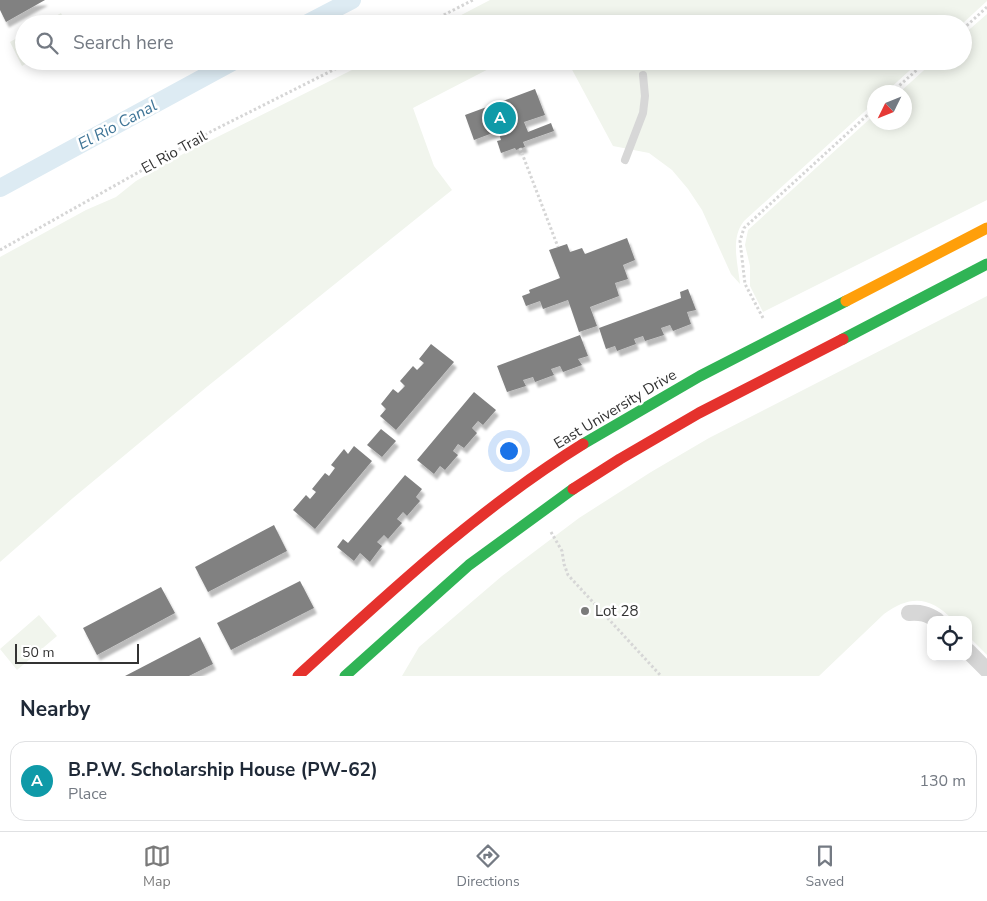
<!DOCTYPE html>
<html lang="en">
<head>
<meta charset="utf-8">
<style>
	:root { --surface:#fff; --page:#f2f2f3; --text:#1f2937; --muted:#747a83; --line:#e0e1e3; --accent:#7a7a7a }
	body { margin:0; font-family:"Nunito Sans",sans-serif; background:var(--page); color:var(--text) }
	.controls { position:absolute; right:15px; bottom:15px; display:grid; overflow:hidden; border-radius:10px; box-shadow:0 2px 12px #0003 }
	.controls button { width:45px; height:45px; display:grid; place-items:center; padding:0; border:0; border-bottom:1px solid var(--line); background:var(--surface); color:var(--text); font:25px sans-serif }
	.compass { position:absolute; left:867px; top:85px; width:45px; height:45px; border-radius:50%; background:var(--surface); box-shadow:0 2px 12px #0003; rotate:227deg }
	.scale { position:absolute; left:15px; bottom:12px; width:124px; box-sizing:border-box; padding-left:5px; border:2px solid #333; border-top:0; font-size:14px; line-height:18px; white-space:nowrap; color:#333; -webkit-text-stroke:4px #fff; paint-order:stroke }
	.you { position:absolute; left:508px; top:450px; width:18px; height:18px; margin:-12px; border:4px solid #fff; border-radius:50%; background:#1a73e8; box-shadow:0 0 0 8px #1a73e833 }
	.badge { display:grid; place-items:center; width:32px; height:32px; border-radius:50%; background:var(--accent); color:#fff; font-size:16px; font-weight:700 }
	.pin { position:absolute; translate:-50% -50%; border:2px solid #fff; box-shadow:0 1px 5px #0006 }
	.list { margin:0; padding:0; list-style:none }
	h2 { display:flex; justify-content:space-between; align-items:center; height:65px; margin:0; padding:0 20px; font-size:21px }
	h2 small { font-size:16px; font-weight:400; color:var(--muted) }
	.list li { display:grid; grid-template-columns:32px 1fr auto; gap:15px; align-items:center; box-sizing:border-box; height:80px; margin:0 10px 10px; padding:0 10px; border:1px solid var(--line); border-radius:15px }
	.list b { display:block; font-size:19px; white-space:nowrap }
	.list p { margin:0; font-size:16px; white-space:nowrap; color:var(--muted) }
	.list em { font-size:16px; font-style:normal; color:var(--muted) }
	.icon { flex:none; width:28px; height:28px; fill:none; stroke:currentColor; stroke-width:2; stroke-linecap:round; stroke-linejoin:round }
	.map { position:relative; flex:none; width:987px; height:676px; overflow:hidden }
	.search { position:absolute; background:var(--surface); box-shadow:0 2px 12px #0003; left:15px; right:15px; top:15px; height:55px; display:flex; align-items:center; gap:12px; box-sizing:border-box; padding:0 18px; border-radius:28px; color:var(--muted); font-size:19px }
	.sheet { height:155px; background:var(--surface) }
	nav { display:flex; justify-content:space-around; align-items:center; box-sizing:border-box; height:70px; border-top:1px solid var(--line); background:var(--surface); font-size:14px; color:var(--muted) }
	nav a { display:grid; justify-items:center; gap:2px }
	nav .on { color:var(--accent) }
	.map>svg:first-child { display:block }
	.green { fill:#f1f5ed }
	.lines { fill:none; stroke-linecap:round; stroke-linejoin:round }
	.canal { stroke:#ddebf3; stroke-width:18 }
	.building { fill:#818181; filter:url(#shadow) }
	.path { stroke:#d6d6d6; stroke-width:3; stroke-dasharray:2.5 2.5; stroke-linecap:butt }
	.lane { stroke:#d7d7d7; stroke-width:8 }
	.street { stroke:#d7d7d7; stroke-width:16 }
	.fast { stroke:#30b455; stroke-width:11 }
	.slow { stroke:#ff9f0a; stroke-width:11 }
	.jam { stroke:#e5322d; stroke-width:11 }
	.poi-dot { fill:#7a7a7a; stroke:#fff; stroke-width:2 }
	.labels { text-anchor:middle; stroke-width:5; stroke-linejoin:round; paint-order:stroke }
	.street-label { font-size:15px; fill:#333; stroke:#fff }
	.poi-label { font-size:15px; fill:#333; stroke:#fff; text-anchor:start }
	.water-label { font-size:16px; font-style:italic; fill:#3f7597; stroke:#fff }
</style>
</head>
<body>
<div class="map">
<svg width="987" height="676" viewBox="0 0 987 676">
	<defs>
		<filter id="shadow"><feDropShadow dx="3" dy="5.5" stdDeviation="1" flood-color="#0004"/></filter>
	</defs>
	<rect width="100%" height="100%" fill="#fff"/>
	<!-- green -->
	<path class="green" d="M490 0H987V1L962 24H444Z
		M61 13 66 24H42Z
		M987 14V200L763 312 750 286V266L745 245 748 230 874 115V122H904V92H900L934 61H963V35Z
		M24 34V61H30L22 66 10 42Z
		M370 61H504L413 108 434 166 452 190 208 386 73 498 0 562V257L86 210 116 197 136 181 183 154Z
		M564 61H920L886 92H874V103L744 221C730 238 738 264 740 284L731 274 702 210 688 189 672 170 649 153 613 146 569 64Z
		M987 296V655L968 636V620H953C930 596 910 595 884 614L819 676H402L419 647 502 576 579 518 651 472 709 438Z
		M39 615 57 636 17 670 0 649Z"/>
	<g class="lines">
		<!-- canal -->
		<path class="canal" d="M306 24 352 0
			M0 188 234 61"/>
	</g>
	<!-- building -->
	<path class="building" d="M0 0H45L6 22 0 10Z
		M535 89 545 115 524 122 528 132 551 123 554 131 523 142 525 147 516 150 515 148 501 153 497 141 501 140 498 131 474 140 465 115Z
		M627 238 635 260 623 265 628 279 615 283 619 296 590 307 597 326 579 332 568 300 543 309 540 301 526 306 522 296 530 293 529 290 560 278 549 250 567 244 570 252 582 248 585 254Z
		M688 289 696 310 687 312 691 324 673 331 670 325 661 328 664 335 645 341 643 336 634 339 636 344 617 351 615 346 606 349 599 328 681 298 680 292Z
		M580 335 588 356 578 359 582 365 563 372 560 366 551 369 554 375 535 382 533 377 523 380 526 386 507 392 497 366Z
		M431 344 454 362 396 430 380 416 386 409 381 404 393 389 398 393 405 386 400 381 413 366 417 370 424 363 419 359Z
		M474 392 496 410 483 425 478 421 472 428 477 433 464 448 458 444 453 451 458 455 445 470 440 466 434 474 417 460Z
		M381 429 396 441 382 457 367 445Z
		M354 446 372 461 315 529 293 510 306 495 310 499 316 492 312 489 325 473 329 476 335 468 331 465 344 449 348 454Z
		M405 475 422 489 416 497 420 501 407 516 403 512 397 519 402 523 388 539 384 535 377 542 382 546 370 562 360 553 354 561 337 547 343 539 348 543Z
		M274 525 287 551 208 592 195 567Z
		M300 581 314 608 231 650 217 623Z
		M161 587 175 613 97 655 83 628Z
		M200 637 213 664 189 676H125Z"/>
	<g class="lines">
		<!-- path -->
		<path class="path" d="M426 24 473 0
			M963 29 987 7
			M892 92 927 61
			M520 148 558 247
			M0 250 212 131 351 61
			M763 318 745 284 740 241 744 228 874 109
			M551 532 562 551 564 564 568 575 661 676"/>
		<!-- lane -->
		<path class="lane" d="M625 160 643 113 645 96 643 75"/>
		<!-- street -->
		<path class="street" d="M909 613C921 612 927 614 937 620
			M968 651 987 670"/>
		<!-- fast -->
		<path class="fast" d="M843 339 987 264
			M583 444 700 376 846 301
			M345 676 469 565 573 489"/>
		<!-- slow -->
		<path class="slow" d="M846 301 987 228"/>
		<!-- jam -->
		<path class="jam" d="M573 489 620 459 699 413 843 339
			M298 676C389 593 478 509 583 444"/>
	</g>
	<!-- markers -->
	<circle class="poi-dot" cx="585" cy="611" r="5"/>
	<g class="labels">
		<!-- street labels -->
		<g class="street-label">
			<text transform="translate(174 152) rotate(-29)" y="5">El Rio Trail</text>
			<text transform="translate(615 409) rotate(-31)" y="5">East University Drive</text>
		</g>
		<!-- poi labels -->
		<g class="poi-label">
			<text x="595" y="616">Lot 28</text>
		</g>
		<!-- water labels -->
		<g class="water-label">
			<text transform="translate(117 124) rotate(-28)" y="6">El Rio Canal</text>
		</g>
	</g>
</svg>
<div class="controls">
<button><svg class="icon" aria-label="locate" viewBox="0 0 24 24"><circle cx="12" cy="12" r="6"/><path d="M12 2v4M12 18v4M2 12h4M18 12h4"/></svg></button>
</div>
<svg class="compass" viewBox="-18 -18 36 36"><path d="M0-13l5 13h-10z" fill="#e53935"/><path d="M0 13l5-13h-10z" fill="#747a83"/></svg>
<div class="scale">50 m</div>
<div class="you"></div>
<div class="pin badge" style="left:500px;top:118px;background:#0f9aa8">A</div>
<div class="search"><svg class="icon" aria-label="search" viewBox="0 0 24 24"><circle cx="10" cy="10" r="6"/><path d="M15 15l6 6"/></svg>Search here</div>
</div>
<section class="sheet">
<h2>Nearby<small></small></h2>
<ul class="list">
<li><span class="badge" style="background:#0f9aa8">A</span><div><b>B.P.W. Scholarship House (PW-62)</b><p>Place</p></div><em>130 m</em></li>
</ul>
</section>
<nav>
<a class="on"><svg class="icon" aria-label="map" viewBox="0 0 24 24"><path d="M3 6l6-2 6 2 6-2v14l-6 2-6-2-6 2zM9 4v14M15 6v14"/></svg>Map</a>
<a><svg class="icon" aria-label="directions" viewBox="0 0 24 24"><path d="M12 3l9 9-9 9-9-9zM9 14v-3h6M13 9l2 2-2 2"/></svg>Directions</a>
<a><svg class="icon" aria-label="saved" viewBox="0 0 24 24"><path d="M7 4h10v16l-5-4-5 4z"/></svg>Saved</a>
</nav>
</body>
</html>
